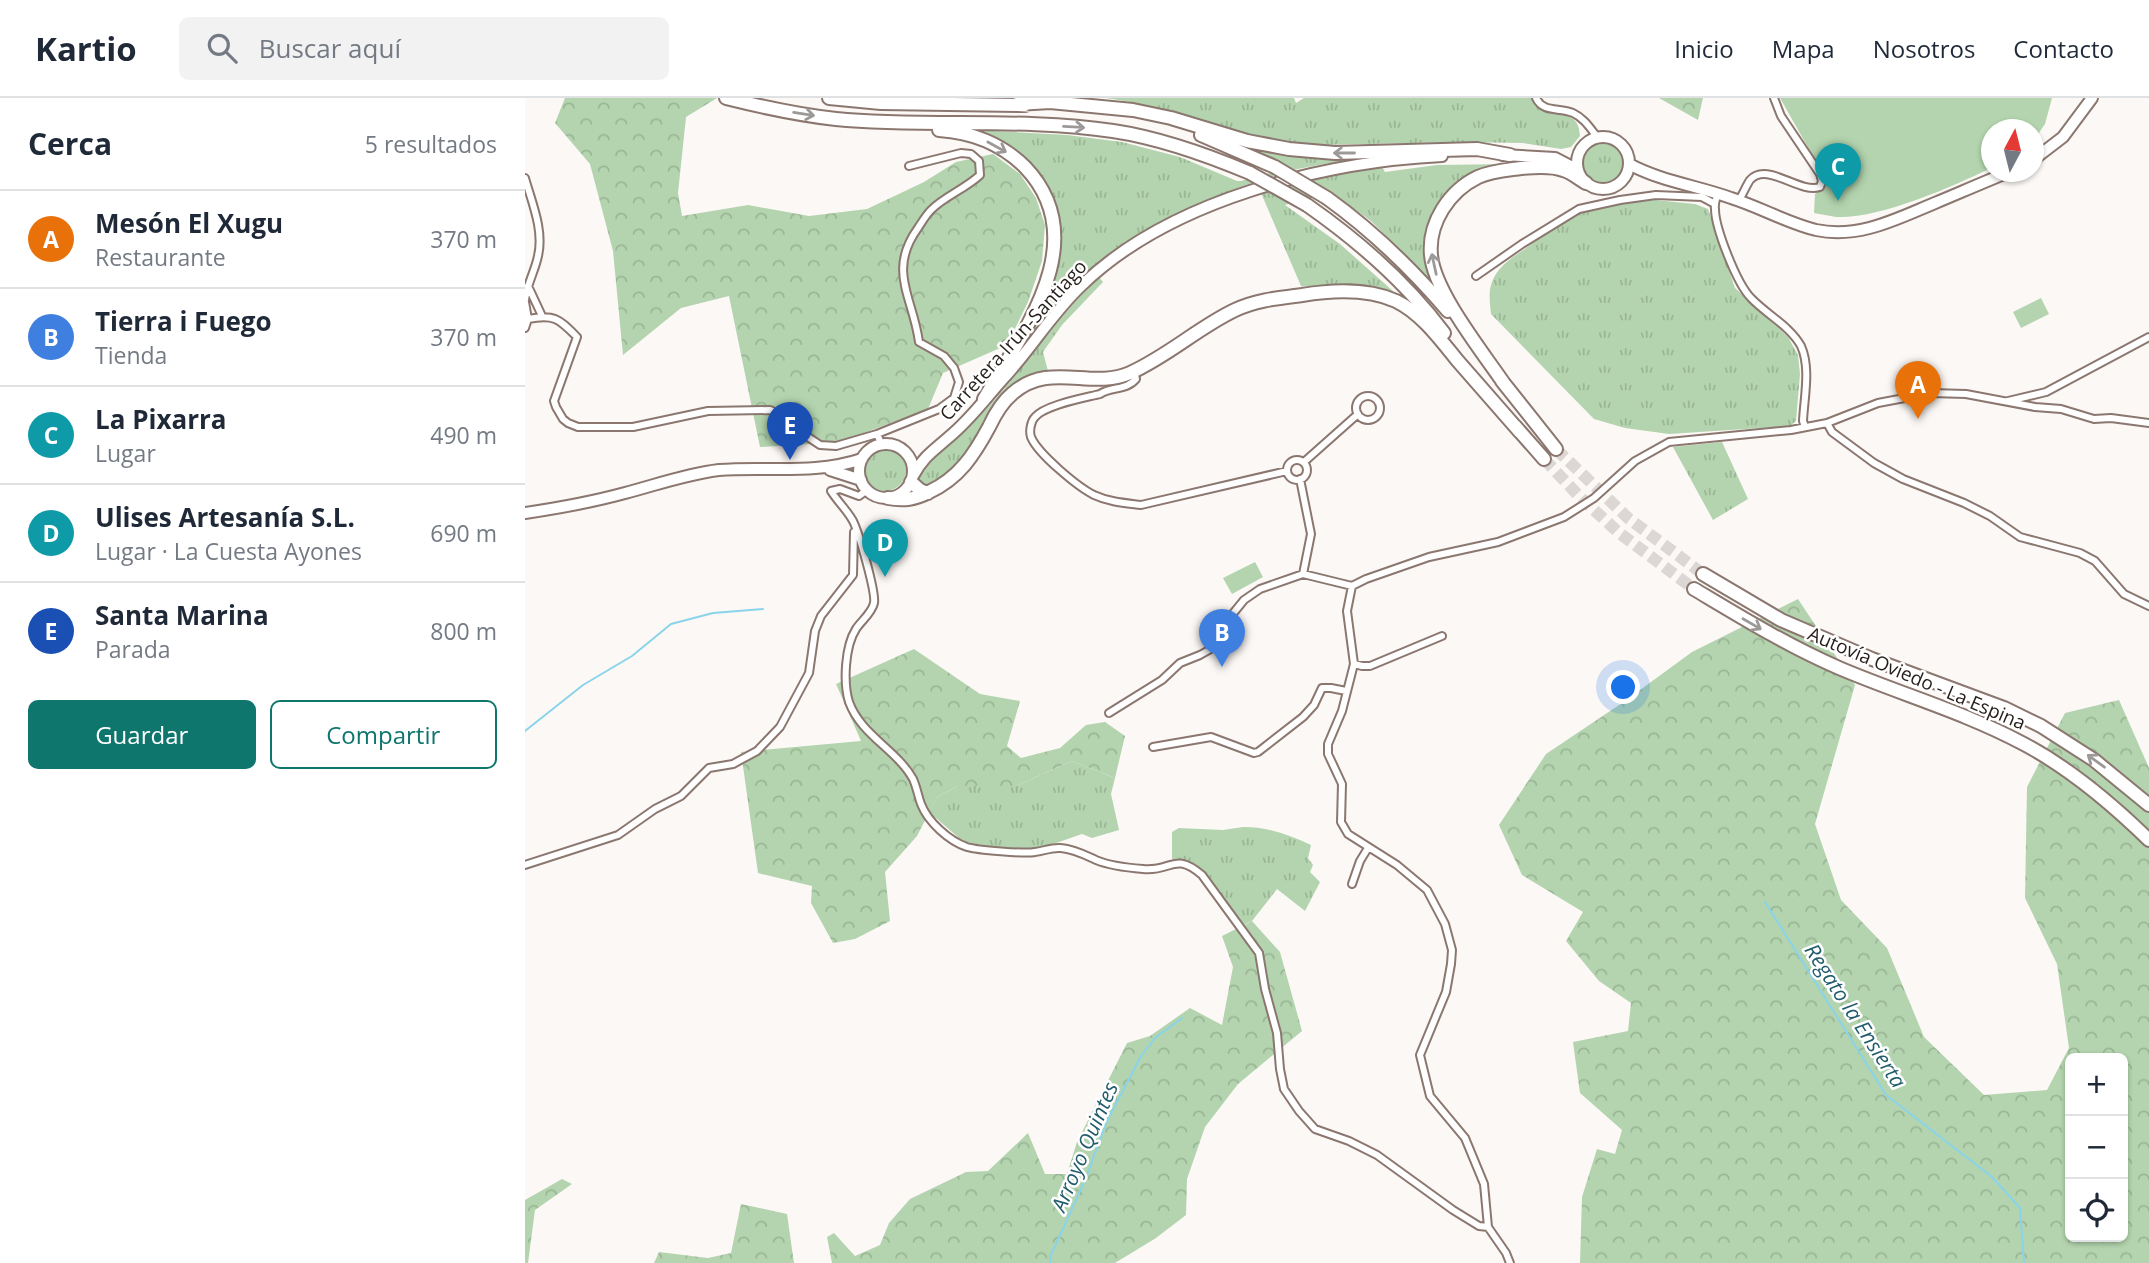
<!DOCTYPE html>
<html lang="es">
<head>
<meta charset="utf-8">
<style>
	:root { --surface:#fff; --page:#f2f2f3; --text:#1f2937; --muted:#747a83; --line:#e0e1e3; --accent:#0f766e }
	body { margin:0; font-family:"Open Sans",sans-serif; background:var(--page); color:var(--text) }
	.controls { position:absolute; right:21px; bottom:21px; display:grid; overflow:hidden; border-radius:10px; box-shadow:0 2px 5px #0004 }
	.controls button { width:63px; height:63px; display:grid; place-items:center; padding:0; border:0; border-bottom:2px solid var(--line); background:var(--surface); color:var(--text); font:35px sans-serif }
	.compass { position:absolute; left:1456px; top:21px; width:63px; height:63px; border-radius:50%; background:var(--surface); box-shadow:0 2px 5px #0004; rotate:7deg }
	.you { position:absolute; left:1099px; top:590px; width:24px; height:24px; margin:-18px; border:5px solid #fff; border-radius:50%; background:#1a73e8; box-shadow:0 0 0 10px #1a73e833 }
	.badge { display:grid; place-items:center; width:46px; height:46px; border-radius:50%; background:var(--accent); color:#fff; font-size:23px; font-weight:700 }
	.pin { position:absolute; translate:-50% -58px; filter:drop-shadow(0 2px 4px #0008) }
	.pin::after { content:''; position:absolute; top:37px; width:24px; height:21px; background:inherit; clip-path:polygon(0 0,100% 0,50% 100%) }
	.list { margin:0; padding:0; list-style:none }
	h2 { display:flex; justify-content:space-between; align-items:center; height:91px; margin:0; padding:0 28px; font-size:30px }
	h2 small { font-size:23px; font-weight:400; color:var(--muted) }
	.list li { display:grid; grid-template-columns:46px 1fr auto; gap:21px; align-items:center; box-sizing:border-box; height:98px; padding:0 28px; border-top:2px solid var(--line) }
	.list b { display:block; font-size:26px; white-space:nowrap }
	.list p { margin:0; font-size:23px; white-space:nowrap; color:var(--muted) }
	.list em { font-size:23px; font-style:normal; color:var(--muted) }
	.actions { display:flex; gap:14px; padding:21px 28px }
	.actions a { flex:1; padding:16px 0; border:2px solid var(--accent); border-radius:10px; text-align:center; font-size:24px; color:var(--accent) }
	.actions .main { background:var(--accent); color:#fff }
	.icon { flex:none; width:38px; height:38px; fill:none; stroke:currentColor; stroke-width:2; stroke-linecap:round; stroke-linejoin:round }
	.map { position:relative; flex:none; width:1624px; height:1165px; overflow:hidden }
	header { display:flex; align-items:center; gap:42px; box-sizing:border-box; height:98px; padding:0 35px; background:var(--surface); border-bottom:2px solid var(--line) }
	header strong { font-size:33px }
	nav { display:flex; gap:38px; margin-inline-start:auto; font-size:24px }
	.search { width:490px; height:63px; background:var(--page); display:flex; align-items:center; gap:18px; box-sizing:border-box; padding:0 24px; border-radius:10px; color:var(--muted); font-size:26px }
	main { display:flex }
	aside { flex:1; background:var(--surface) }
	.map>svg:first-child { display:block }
	.grass { fill:url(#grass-tufts) }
	.forest { fill:url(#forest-crowns); fill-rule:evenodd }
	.park { fill:#b3d4ae }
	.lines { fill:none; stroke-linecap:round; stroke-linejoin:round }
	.stream { stroke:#8ad4eb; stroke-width:2 }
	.motorway-tunnel { stroke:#dcd7d5; stroke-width:12; stroke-dasharray:12 6; stroke-linecap:butt }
	.minor-casing { stroke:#8b776f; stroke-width:10 }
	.trunk-casing { stroke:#8b776f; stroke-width:14 }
	.motorway-casing { stroke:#8b776f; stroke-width:16 }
	.minor { stroke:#fff; stroke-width:6 }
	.trunk { stroke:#fff; stroke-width:10 }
	.motorway { stroke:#fff; stroke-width:12 }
	.motorway-bridge-casing { stroke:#8b776f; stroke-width:16; stroke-linecap:butt }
	.motorway-bridge { stroke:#fff; stroke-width:12 }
	.oneway { stroke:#9d9998 }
	.labels { text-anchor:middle; stroke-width:5; stroke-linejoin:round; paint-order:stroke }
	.street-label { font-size:19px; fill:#251d1a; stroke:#fff }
	.water-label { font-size:21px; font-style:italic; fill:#225d6e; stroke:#fff }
</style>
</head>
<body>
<header>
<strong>Kartio</strong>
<div class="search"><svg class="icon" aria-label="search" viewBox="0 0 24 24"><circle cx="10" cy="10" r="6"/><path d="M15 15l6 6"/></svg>Buscar aquí</div>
<nav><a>Inicio</a><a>Mapa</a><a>Nosotros</a><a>Contacto</a></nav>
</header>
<main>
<aside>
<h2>Cerca<small>5 resultados</small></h2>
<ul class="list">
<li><span class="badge" style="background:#e8710a">A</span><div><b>Mesón El Xugu</b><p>Restaurante</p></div><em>370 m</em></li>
<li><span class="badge" style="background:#3f7fe0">B</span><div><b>Tierra i Fuego</b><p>Tienda</p></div><em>370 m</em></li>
<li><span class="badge" style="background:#0f9aa8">C</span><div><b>La Pixarra</b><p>Lugar</p></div><em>490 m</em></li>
<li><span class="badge" style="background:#0f9aa8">D</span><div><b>Ulises Artesanía S.L.</b><p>Lugar · La Cuesta Ayones</p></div><em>690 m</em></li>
<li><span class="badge" style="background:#1a4fb4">E</span><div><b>Santa Marina</b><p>Parada</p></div><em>800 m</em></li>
</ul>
<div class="actions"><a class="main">Guardar</a><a>Compartir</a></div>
</aside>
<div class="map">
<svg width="1624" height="1165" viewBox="0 0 1624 1165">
	<defs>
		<pattern id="grass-tufts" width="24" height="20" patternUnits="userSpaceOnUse" patternTransform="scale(1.75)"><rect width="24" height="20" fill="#b3d4ae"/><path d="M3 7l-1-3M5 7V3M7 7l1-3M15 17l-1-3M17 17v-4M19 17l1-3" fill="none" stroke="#9ab695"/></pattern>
		<pattern id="forest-crowns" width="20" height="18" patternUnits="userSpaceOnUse" patternTransform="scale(1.75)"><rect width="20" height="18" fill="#b3d4ae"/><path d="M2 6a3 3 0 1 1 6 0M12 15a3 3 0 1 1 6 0" fill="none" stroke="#9ab695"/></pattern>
	</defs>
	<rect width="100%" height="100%" fill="#fcf8f6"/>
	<!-- grass -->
	<path class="grass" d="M581 0H769L771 5 779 0H1007C1016 27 1054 3 1055 38L1046 49 1036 51 997 45 935 44 792 47 740 40 676 23V21L606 4Z
		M449 32 542 37 597 44 655 59 712 83H716L764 70 722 49 857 58C829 62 800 65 773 71 710 86 620 126 571 167 543 190 521 218 499 246L526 182 521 93Z
		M1056 66a21 21 0 1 1 42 0a21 21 0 1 1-42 0Z
		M987 66 925 93 903 172 906 183 846 123 804 93 784 101 781 100 760 107 815 146 877 201 856 192 838 188 803 191 795 188H776L736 95 801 78 857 69 860 74 912 67Z
		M1130 102 1170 106 1183 111 1210 190 1263 239 1273 257 1275 276 1271 323 1265 328 1144 336 1100 330 1069 321 966 216C965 206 963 194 967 184 973 168 987 160 1001 150 1015 140 1030 129 1046 120 1071 106 1102 105 1130 102Z
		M574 179 578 184 537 227 518 254 523 273C474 280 467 324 440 358 429 372 417 380 402 389L391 383C402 354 444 331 466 306 503 265 533 218 574 179Z
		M1197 344 1223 401 1188 422 1148 349Z
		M339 372a21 21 0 1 1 42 0a21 21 0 1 1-42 0Z
		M547 663 590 680 586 696 594 732 567 740 557 736 511 752 461 748 442 744 434 740 404 714 412 699 433 688H491Z
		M718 729C743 729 763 736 786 747L783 760 788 767 785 774 795 784 780 813 752 791 727 823 718 827 671 766 659 763 648 762 647 760V734L654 730 698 732Z"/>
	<!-- forest -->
	<path class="forest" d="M40 0H192L161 19 153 95 157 118 223 107 284 118 342 111 399 84 431 64 468 56 495 76 511 100 520 127 517 163 503 204 482 247 418 275 403 311 315 344 235 349 204 198 156 210 98 257 88 153 65 66 30 25Z
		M1134 0H1178L1173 22Z
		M1273 501 1330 587 1290 726 1316 802 1362 850 1399 939 1459 997 1522 992 1544 950 1532 866 1500 800 1502 689 1540 615 1594 602 1624 670V1165H1055L1057 1099 1072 1051 1090 1056 1097 1032 1055 995 1048 944 1103 933 1106 905 1074 883 1041 843 1058 814 997 777 974 727 1021 656 1100 603 1167 554ZM1545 960H1598V1139H1545Z
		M389 551 455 596 495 603 482 648 496 660 535 650 561 627 580 624 600 638 590 680 547 663 491 688H433L412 699 392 738 360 774 365 823 330 841 308 845 286 805 287 788 233 775 216 654 336 643 311 586Z
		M727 823 755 854 777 933 713 986 680 1029 662 1081 661 1117 631 1140 590 1165H307L302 1139 309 1135 330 1158 355 1147 364 1125 385 1101 441 1074 463 1073 503 1035 520 1076H542L552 1044 602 945 625 938 665 910 697 927 708 869 697 838Z
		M37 1081 47 1086 10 1112 3 1165H0V1102Z
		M216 1106 262 1116 269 1165H129L134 1154 183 1160 206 1155Z"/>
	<!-- park -->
	<path class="park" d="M1255 0H1527L1520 26 1509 42 1508 32H1466V70C1427 89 1354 121 1311 119 1304 118 1296 116 1289 115L1290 96 1301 88 1302 83Z
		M1516 200 1524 216 1496 230 1488 214Z
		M730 464 738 479 707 496 698 480Z"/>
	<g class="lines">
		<!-- stream -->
		<path class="stream" d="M0 633 58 587 107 558 146 526 188 515 238 511
			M1240 804 1361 997 1467 1079 1495 1110 1499 1165
			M526 1165 525 1159 561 1080 581 1025 616 958 630 940 657 920"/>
		<!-- motorway-tunnel -->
		<path class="motorway-tunnel" d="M1031 351 1103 420 1178 476
			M1019 361 1055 399 1093 434 1169 491"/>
		<defs>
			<path id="minor" d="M1011 0C1018 15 1034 9 1048 15 1059 20 1065 30 1073 40
				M0 80C7 105 19 132 13 158 10 173 2 186 0 202
				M1193 95C1191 101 1189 105 1190 111 1190 130 1212 186 1226 200 1241 216 1265 228 1276 248 1286 270 1279 300 1278 323L1280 329
				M1214 102C1218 96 1221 88 1225 82 1242 63 1274 96 1295 89L1297 83 1295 76 1256 18 1249 0
				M951 178 997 146 1054 111 1095 102 1131 97 1177 99 1190 106
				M3 188 17 218
				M0 204 3 221
				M0 230 3 221C30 216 34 221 52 239L29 303 31 309 38 321 43 325 53 329H108L183 313 245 312 266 322 283 339 295 347 311 348 352 336 356 345
				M609 273 611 281C601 293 587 288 575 296 559 300 520 307 510 319 506 323 504 333 506 339 513 356 553 389 569 397 584 404 600 405 616 407L762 373
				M831 310a12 12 0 1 1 24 0a12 12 0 1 1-24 0Z
				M1483 303 1521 294 1624 239
				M1302 325 1307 334 1349 365 1378 381 1439 405 1465 418 1495 439 1555 455 1570 463 1599 496 1624 508
				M352 336 414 311 429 300 434 284 429 270 419 258 394 244C388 199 362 173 393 130 397 124 401 117 406 112 420 98 440 91 455 77L454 63 446 56 436 55 384 68
				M762 372a10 10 0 1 1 20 0a10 10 0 1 1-20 0Z
				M779 364 833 316
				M775 381 786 436 778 476
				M342 392 334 398 315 391 306 393C313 404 322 412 328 423 334 435 351 494 349 505 347 515 336 523 331 531 320 548 318 584 324 604 336 637 372 652 388 681 392 690 393 698 396 706 403 724 424 743 442 749 452 752 500 756 510 754 519 753 527 749 536 750 549 751 560 757 571 762 583 767 605 770 618 771 647 774 649 753 677 777L734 855 740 891 752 935 755 971 759 991 774 1013 790 1031 824 1043 852 1057 928 1112 954 1128 963 1129
				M827 488 822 513 829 566 817 613 803 646V656L817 686 816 724 823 736 872 767 902 792 920 826 927 852 926 866 921 894 895 957 905 998 940 1040 959 1086 963 1129 981 1155 985 1165
				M829 566 837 568H845L917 538
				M584 615 637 582 655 565 675 557 691 548 701 534 706 518 719 502 735 491 778 476 827 488 841 481 904 459 973 444 1039 419 1069 400 1110 363 1144 344 1266 332 1302 325 1353 305 1406 295 1441 296 1510 309 1536 311 1569 321 1586 320 1624 325
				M628 649 686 639 729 655 733 654 778 619 789 607 797 590H806L821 593
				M0 767 93 737 130 711 156 698 184 670 208 666 232 653 255 629 284 575 290 533 296 518 328 477 329 434
				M827 786 835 763 843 750"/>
			<path id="trunk" d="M1052 65a26 26 0 1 1 52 0a26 26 0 1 1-52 0Z
				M978 57 1030 60 1053 72
				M1508 62 1538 39 1567 0
				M1104 66C1135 83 1173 88 1206 100 1235 109 1262 125 1291 132 1334 141 1371 121 1410 105 1434 95 1459 84 1484 74
				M334 373a27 27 0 1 1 54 0a27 27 0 1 1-54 0Z
				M305 372 336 382
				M388 378C398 359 408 353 424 339 444 323 461 300 478 281 506 251 527 215 557 187 645 102 798 64 917 58
				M0 415C34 410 67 404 100 395 131 387 161 376 194 372 242 368 290 377 337 361"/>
			<path id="motorway" d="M201 0C237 9 274 17 311 21 403 30 496 19 588 33 635 40 680 56 725 75
				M304 0 356 5 500 7
				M492 6 525 4 608 12 646 20 722 43 764 51 810 55 952 51 985 57
				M414 32C446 34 477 46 500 69 570 142 498 234 459 301
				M676 37 750 69
				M802 100C848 133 886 170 923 213
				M782 107C835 144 881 184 919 235
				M977 283 1031 351
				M980 287C959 256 909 194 906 157 903 125 924 93 953 79 966 73 982 72 996 70 1008 69 1026 67 1038 72 1046 74 1054 81 1061 85
				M990 328 1019 361
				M386 384 395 392 403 395
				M363 400C379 403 390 401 404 394 434 380 449 357 464 329 470 316 477 304 488 295 525 263 566 292 605 275 643 258 674 229 710 212 731 202 754 200 777 197 808 192 842 190 871 203 896 215 915 241 932 262 953 286 974 310 995 334
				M1178 476 1256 522 1347 561 1479 610 1516 628 1569 662 1624 707
				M1169 491C1216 519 1263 548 1314 570 1375 596 1439 614 1497 645 1545 670 1586 705 1624 742"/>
		</defs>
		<!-- minor casing -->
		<use href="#minor" class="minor-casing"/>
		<!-- trunk casing -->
		<use href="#trunk" class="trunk-casing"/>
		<!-- motorway casing -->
		<use href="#motorway" class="motorway-casing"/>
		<!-- minor -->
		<use href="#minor" class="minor"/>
		<!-- trunk -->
		<use href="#trunk" class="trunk"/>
		<!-- motorway -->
		<use href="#motorway" class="motorway"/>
		<defs>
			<path id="motorway-bridge" d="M750 69 802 100
				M725 75 782 107"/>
		</defs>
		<!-- motorway-bridge casing -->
		<use href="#motorway-bridge" class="motorway-bridge-casing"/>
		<!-- motorway-bridge -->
		<use href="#motorway-bridge" class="motorway-bridge"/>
	</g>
	<!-- one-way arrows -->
	<defs><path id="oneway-shaft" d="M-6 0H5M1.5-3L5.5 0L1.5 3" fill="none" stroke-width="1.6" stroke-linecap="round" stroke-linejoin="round" transform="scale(1.75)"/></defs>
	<g class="oneway">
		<use href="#oneway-shaft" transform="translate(279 16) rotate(9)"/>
		<use href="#oneway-shaft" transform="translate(549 29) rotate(3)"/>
		<use href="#oneway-shaft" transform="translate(472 49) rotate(29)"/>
		<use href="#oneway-shaft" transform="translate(819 55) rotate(180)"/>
		<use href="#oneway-shaft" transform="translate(909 166) rotate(-102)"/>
		<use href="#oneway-shaft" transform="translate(1227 526) rotate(30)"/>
		<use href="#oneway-shaft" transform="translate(1571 663) rotate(-144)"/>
	</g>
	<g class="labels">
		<!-- street labels -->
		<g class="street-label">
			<text transform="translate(488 242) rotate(-48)" y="7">Carretera Irún-Santiago</text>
			<text transform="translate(1392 580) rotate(23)" y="7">Autovía Oviedo - La Espina</text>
		</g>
		<!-- water labels -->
		<g class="water-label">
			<text transform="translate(1330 918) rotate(57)" y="7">Regato la Ensierta</text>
			<text transform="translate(560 1049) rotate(-67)" y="7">Arroyo Quintes</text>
		</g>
	</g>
</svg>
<div class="controls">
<button>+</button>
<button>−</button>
<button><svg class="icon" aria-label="locate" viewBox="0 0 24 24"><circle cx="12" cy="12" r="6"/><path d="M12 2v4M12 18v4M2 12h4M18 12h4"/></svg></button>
</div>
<svg class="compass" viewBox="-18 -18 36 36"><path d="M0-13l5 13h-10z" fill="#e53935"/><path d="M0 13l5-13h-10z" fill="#747a83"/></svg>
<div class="you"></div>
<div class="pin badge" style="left:1393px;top:321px;background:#e8710a">A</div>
<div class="pin badge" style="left:697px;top:569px;background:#3f7fe0">B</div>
<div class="pin badge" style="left:1313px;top:103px;background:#0f9aa8">C</div>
<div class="pin badge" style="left:360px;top:479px;background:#0f9aa8">D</div>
<div class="pin badge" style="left:265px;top:362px;background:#1a4fb4">E</div>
</div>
</main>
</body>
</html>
